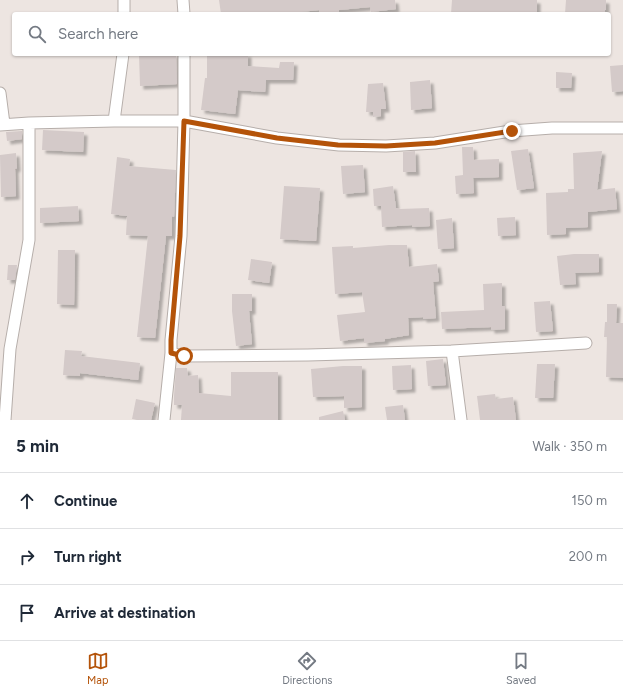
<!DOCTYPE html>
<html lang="en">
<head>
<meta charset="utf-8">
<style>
	:root { --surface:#fff; --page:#f2f2f3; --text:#1f2937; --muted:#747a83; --line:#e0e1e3; --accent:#b45309 }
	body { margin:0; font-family:Figtree,sans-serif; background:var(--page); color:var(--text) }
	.stop { position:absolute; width:12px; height:12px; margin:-9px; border:3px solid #b45309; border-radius:50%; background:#fff }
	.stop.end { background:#b45309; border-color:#fff; box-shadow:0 1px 4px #0008 }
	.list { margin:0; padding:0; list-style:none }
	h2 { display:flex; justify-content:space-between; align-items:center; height:52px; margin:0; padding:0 16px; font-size:17px }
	h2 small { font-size:13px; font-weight:400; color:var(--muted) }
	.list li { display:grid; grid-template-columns:26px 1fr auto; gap:12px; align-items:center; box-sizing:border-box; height:56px; padding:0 16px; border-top:1px solid var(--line) }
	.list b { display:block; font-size:15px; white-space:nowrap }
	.list em { font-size:13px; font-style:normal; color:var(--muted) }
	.icon { flex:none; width:22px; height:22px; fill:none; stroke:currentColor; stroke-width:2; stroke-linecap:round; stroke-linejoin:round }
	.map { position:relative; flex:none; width:623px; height:420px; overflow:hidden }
	.search { position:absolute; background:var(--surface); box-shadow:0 1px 3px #0004; left:12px; right:12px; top:12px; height:44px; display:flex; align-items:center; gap:10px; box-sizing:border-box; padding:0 14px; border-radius:4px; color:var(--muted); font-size:15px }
	.sheet { height:220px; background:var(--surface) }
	nav { display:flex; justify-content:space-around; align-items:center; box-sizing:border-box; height:56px; border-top:1px solid var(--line); background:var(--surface); font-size:11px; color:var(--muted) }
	nav a { display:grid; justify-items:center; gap:2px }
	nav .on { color:var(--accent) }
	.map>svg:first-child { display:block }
	.building { fill:#d4cac9; filter:url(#shadow) }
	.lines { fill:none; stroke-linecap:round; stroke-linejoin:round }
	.minor-casing { stroke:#b6aeaa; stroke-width:13 }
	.minor { stroke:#fff; stroke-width:11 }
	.route { stroke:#b45309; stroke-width:5 }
</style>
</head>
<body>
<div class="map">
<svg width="623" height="420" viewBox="0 0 623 420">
	<defs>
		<filter id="shadow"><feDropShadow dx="3.5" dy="3.5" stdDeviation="1" flood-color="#0004"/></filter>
	</defs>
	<rect width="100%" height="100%" fill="#ede5e1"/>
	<!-- building -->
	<path class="building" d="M219 0H395L396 9 371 12 370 7 339 10V12L319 13V10L282 14H221Z
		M452 0H537V14H451Z
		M566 0H606V10H605V14H565Z
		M139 54H176L177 84 140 86Z
		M211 54H248V66L279 68 280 62H294L293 80H266L265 92 238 90 235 114 201 110 205 78H207V56H211Z
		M623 65V91L612 92 610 66Z
		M556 72 572 73 571 88H556Z
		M430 80 432 108 411 110 410 82Z
		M383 83 386 109H381V116L373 117V112H366L368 84Z
		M43 130 84 132 83 152 42 150Z
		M22 131V139L7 141 6 132Z
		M462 147H473L474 160 499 159V177L473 178 474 193 456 194 455 176 463 175Z
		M528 149 534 188 517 190 511 151Z
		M415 151 416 172H403V152Z
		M602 151 597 190 615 188 617 209 588 212V227L566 228V234L547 235 546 193 568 192V189H574L573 153Z
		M16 153 17 168 15 169 16 196 1 197 0 155Z
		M117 157 130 159 129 166 176 170 174 217 172 216V236H166L155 338 137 337 148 236 126 235 127 216 111 214Z
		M363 165 365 192 343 194 341 166Z
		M284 186 320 188 316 241 280 239Z
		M393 186 396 208H399V209L429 208 430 226 412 227V225L382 227 381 206H374L373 189Z
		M78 206 79 221 40 223V208Z
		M515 217 516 235 498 236 497 218Z
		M452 218 454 248 438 249 436 220Z
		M389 245H407L409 267 437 264 439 281 433 282 436 318 423 319V317L408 318 409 335 385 339V341L364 343V338L340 341 337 315 365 312 362 292 335 294 332 247 353 246V248Z
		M58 250H75L74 305 57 304Z
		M574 254H599V272L575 273 576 284 560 285 557 256Z
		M251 259 272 262 269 283 248 280Z
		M8 265H17L15 280H7Z
		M502 283V306H505V329L491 330V327L442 329 441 312 484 310 483 284Z
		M232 294H252V311H249L252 344 236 346 232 311Z
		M550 301 553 331 536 332 534 302Z
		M607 304H617L616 323H623V378L606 377 607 337H604L605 322H607Z
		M65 350 82 351 81 356 140 363 138 380 80 373V376L63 375Z
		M443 359 446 385 428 386 426 361Z
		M537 364H555L553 398H535Z
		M411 365 412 389 393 390 392 366Z
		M343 366H362V407L344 408V396L313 397 311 369Z
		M176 368H187L188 376 198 375 199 393 231 396V372H278V420H181L182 405H174V396Z
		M495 394 496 399 513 397 516 420H480L477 396Z
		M136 399 155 403 151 420H139L132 419Z
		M403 405 405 420H387L385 407Z
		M343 411 345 420H319V417Z"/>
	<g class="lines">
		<defs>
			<path id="minor" d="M124 0V14
				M183 0 184 14
				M184 54V121L181 236 171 340V353L184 356 308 355 452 351 586 343
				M0 93 4 124
				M114 121 123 54
				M0 125 29 123 114 121H184L277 138 339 145 386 146 435 143 511 131 552 128H623
				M452 351 461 420
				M5 420 10 349 29 240V123
				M164 420 171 353"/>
		</defs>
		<!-- minor casing -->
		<use href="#minor" class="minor-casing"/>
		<!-- minor -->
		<use href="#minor" class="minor"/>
	</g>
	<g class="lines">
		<!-- route -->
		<path class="route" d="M184 356 171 353V340L180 236 184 121 277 138 338 145 386 146 435 143 512 131"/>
	</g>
</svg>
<div class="stop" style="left:184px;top:356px"></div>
<div class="stop end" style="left:512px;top:131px"></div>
<div class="search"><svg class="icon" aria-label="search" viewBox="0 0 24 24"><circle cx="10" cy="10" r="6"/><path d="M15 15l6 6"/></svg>Search here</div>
</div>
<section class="sheet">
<h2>5 min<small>Walk · 350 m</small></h2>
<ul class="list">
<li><svg class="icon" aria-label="ahead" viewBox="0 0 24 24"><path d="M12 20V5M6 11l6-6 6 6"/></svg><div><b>Continue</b></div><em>150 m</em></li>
<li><svg class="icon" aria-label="right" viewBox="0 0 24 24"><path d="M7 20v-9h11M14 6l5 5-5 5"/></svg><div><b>Turn right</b></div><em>200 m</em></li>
<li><svg class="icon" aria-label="arrive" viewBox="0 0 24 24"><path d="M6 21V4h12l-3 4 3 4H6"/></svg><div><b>Arrive at destination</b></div></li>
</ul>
</section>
<nav>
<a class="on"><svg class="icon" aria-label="map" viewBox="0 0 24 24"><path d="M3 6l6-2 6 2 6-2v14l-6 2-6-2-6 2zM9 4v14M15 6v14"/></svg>Map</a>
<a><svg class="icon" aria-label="directions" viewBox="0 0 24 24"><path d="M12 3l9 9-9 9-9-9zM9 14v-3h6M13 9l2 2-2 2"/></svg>Directions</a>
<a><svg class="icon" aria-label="saved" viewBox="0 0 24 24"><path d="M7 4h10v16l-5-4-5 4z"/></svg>Saved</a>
</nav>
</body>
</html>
